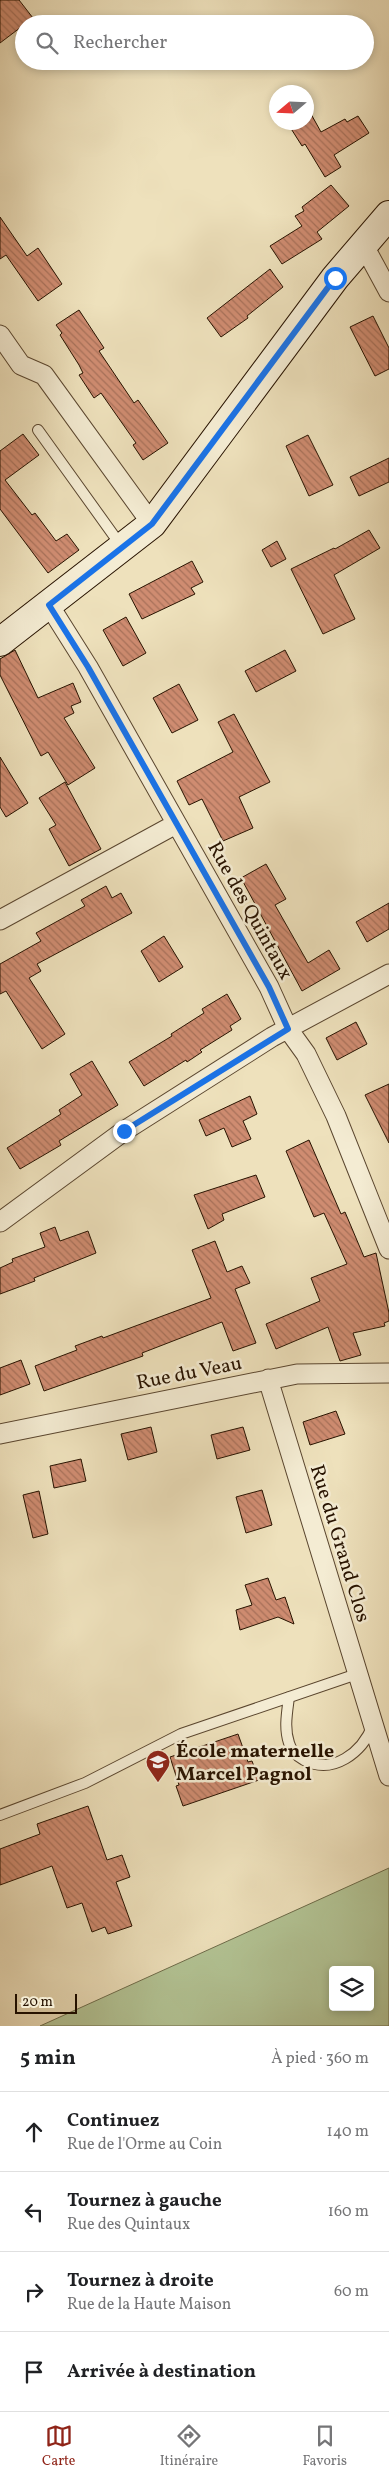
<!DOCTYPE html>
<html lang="fr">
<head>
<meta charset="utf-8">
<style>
	:root { --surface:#fff; --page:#f2f2f2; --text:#202124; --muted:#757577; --line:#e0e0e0; --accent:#8f2418 }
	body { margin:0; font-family:Vollkorn,serif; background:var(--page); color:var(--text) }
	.controls { position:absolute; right:15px; bottom:15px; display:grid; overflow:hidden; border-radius:5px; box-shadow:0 2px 8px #0003 }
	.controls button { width:45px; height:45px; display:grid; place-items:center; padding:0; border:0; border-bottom:1px solid var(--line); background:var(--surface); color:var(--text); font:25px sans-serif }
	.compass { position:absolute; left:269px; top:85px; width:45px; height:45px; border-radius:50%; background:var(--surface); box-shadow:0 2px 8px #0003; rotate:251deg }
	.scale { position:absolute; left:15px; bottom:12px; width:62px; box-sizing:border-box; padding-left:5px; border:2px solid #281300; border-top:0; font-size:14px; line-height:18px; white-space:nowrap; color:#281300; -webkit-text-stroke:4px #f4ecd3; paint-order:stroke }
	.stop { position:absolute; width:15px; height:15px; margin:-11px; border:4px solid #1a73e8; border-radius:50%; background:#fff }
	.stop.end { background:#1a73e8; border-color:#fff; box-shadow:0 1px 5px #0008 }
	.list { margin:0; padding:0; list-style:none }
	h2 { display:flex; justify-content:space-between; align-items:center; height:65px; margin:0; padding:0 20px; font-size:21px }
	h2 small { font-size:16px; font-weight:400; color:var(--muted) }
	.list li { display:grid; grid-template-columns:32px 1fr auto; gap:15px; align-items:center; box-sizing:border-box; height:80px; padding:0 20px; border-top:1px solid var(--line) }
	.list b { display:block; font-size:19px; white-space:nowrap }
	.list p { margin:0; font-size:16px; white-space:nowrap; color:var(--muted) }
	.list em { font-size:16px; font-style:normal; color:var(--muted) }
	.icon { flex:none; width:28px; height:28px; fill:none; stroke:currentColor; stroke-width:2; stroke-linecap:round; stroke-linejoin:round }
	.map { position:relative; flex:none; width:389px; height:2026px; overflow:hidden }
	.search { position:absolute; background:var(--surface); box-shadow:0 2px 8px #0003; left:15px; right:15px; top:15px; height:55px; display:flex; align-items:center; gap:12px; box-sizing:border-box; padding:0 18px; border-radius:28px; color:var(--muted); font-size:19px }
	.sheet { height:385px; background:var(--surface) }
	nav { display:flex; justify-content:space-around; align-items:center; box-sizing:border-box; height:70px; border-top:1px solid var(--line); background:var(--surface); font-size:14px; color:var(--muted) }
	nav a { display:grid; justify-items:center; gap:2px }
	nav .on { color:var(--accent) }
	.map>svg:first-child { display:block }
	.green { fill:#b3c495; stroke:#6e6c4a; fill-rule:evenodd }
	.building { fill:url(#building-back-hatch); stroke:#281300 }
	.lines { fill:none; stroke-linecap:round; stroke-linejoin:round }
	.lane-casing { stroke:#5a462f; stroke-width:12 }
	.street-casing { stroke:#5a462f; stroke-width:21 }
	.secondary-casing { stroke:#281300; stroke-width:30 }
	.lane { stroke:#f4ecd3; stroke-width:10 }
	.street { stroke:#f4ecd3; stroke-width:19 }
	.secondary { stroke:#f4ecd3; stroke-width:28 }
	.route { stroke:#1a73e8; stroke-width:6 }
	.labels { text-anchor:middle; stroke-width:5; stroke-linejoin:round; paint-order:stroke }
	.street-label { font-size:20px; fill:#281300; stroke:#f4ecd3 }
	.poi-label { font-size:20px; font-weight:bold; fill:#281300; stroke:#f4ecd3; text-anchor:start }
</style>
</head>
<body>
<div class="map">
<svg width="389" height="2026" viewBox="0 0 389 2026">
	<defs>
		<pattern id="building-back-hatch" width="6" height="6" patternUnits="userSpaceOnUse" patternTransform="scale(1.25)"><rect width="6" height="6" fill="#cf8c71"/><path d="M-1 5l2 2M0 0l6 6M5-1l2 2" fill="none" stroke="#a8715a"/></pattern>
	</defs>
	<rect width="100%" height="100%" fill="#eee1bc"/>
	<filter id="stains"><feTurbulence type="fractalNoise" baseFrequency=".004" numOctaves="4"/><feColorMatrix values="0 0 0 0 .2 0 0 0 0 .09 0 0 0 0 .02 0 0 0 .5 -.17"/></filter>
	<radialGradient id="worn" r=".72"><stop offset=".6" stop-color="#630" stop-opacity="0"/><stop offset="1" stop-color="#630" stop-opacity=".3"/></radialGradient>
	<!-- green -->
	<path class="green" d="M389 1868V2026H40ZM333 1970H370V2007H333Z"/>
	<!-- building -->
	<path class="building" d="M0 0H19L33 18 0 43Z
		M311 114 321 132 345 119 347 122 358 116 369 133 334 155 341 167 325 177 305 144 302 146 290 127 297 122H306V117Z
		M331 185 349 206 317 232 322 239 282 264 270 246 302 226 295 216 304 211 302 207Z
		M0 217 27 256 38 248 62 284 38 301 6 255 0 259Z
		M270 269 283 287 247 316 248 318 221 337 207 318Z
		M79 310 104 348 99 351 134 403 138 400 168 443 143 460 133 445 136 443 101 393 94 398 79 375 83 373 79 365 60 335 62 333 56 325Z
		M373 316 389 348V369L375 376 350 327Z
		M23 434 39 455 5 480 32 515 35 513 56 541 67 534 79 550 48 573 0 509V451Z
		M308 435 333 485 309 496 286 446Z
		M389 458V482L359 496 350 477Z
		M369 530 380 548 334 575 355 619 323 634 291 569 334 548 335 549Z
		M277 541 286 559 271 567 262 550Z
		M192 561 203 582 191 588 195 594 142 619 129 594Z
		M126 617 146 653 123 666 103 630Z
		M15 650 38 698 73 683 81 702 71 706 74 713 64 718 95 768 68 785 48 752 41 756 0 675V659Z
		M285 650 296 671 256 692 245 671Z
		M179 684 198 720 172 733 153 698Z
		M234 714 270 782 239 797 253 828 223 841 202 799 189 805 177 781 233 752 218 722Z
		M0 757 28 803 6 817 0 807Z
		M65 782 101 849 69 866 49 829 56 825 39 798Z
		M266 864 286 899 275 905 308 963 329 950 340 969 302 991 241 878Z
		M106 886 112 898 121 893 132 913 37 964 41 971 29 978 65 1034 42 1049 6 991 0 994V964L41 941 36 933 85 906 81 900Z
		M389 903V929L367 942 356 922Z
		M164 936 183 967 159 982 141 951Z
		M227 994 241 1019 230 1026 232 1030 200 1050 202 1052 187 1062 186 1060 144 1086 129 1062 172 1036 171 1034 204 1013 202 1009Z
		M356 1022 367 1044 337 1060 326 1038Z
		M92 1061 118 1105 59 1141 61 1145 20 1169 7 1148 61 1114 59 1110 82 1095 70 1074Z
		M389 1084V1143L365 1095Z
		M250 1096 257 1114 243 1121 251 1139 232 1147 224 1128 206 1136 199 1120Z
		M309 1140 341 1214 345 1212 364 1257 376 1253 389 1313V1321L384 1323 385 1326 353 1333 361 1355 340 1361 328 1327 276 1349 266 1324 320 1301 311 1278 347 1264 324 1213 314 1217 286 1151Z
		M256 1175 265 1197 222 1214 224 1220 208 1229 194 1195Z
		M55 1227 60 1241 88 1231 96 1253 34 1278 35 1281 0 1294V1268L13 1262 12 1259 45 1247 40 1233Z
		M215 1241 227 1272 242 1266 250 1283 235 1289 256 1343 233 1351 222 1322 142 1353 143 1356 44 1391 35 1366 77 1350 75 1346 102 1336 103 1338 211 1298 192 1250Z
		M21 1360 30 1384 0 1395V1368Z
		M336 1411 345 1434 310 1445 303 1422Z
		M151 1427 157 1452 128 1460 121 1434Z
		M243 1427 250 1450 217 1459 211 1435Z
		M81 1459 86 1481 54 1488 50 1466Z
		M262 1490 272 1525 246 1533 236 1497Z
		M39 1491 48 1534 33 1538 23 1495Z
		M268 1578 276 1600 285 1597 294 1624 278 1617 240 1630 236 1610 252 1605 245 1585Z
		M238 1734 248 1762 252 1761 259 1780 183 1806 176 1786 179 1785 170 1757Z
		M88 1806 107 1860 122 1855 130 1877 116 1882 132 1926 108 1934 105 1927 92 1932 82 1903 67 1908 52 1866 0 1885V1849L40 1834 37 1824Z"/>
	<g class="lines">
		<defs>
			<path id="lane" d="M38 430 122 547
				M289 1697C287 1713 284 1728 289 1743 291 1751 297 1756 304 1760 333 1775 362 1753 373 1725
				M0 1815 85 1783 181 1734 357 1674"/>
			<path id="street" d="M363 244 389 292
				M0 335 21 365 44 375 152 524
				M49 605 88 667 269 987 288 1029 306 1054 336 1116 389 1249
				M0 920 176 824
				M0 1222 124 1131 272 1037 389 974
				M268 1379 389 1776
				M0 1434 297 1374 389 1373"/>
			<path id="secondary" d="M0 642 152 524 335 278 389 215"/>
		</defs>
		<!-- lane casing -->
		<use href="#lane" class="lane-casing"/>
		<!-- street casing -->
		<use href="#street" class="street-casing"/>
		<!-- secondary casing -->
		<use href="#secondary" class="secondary-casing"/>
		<!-- lane -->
		<use href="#lane" class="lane"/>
		<!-- street -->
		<use href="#street" class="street"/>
		<!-- secondary -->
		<use href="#secondary" class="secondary"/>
	</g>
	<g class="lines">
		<!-- route -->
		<path class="route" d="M124 1131 288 1029 269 987 88 667 49 605 152 524 335 278"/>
	</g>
	<!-- icons -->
	<defs>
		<symbol id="school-pin" viewBox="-11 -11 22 30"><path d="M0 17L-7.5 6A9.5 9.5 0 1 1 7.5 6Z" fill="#8f2418" stroke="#f4ecd3"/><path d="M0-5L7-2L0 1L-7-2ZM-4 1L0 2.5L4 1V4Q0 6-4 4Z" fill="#fff"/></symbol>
	</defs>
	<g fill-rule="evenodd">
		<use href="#school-pin" x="144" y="1748" width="28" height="38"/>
	</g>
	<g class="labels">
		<!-- street labels -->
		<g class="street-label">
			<text transform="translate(251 910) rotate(61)" y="7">Rue des Quintaux</text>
			<text transform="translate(189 1372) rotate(-11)" y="7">Rue du Veau</text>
			<text transform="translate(341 1543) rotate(73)" y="7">Rue du Grand Clos</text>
		</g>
		<!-- poi labels -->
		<g class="poi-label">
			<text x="176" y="1757">École maternelle<tspan x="176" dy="23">Marcel Pagnol</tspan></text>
		</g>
	</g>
	<rect width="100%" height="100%" filter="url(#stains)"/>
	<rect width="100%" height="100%" fill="url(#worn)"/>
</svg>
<div class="controls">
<button><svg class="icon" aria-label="layers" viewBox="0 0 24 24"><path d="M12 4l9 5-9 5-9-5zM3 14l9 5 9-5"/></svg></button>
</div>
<svg class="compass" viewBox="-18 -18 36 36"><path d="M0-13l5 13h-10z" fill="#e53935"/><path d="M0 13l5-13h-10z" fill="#757577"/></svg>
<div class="scale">20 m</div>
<div class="stop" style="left:335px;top:278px"></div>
<div class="stop end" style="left:124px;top:1131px"></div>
<div class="search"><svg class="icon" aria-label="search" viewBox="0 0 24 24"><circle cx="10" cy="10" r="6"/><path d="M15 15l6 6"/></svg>Rechercher</div>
</div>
<section class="sheet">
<h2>5 min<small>À pied · 360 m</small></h2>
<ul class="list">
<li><svg class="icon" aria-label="ahead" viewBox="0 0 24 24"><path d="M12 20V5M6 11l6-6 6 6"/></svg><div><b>Continuez</b><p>Rue de l'Orme au Coin</p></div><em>140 m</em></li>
<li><svg class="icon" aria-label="left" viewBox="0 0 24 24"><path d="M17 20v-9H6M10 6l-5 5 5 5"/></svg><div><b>Tournez à gauche</b><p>Rue des Quintaux</p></div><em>160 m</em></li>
<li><svg class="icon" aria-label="right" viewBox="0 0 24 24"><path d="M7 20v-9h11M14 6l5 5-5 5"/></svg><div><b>Tournez à droite</b><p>Rue de la Haute Maison</p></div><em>60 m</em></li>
<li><svg class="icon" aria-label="arrive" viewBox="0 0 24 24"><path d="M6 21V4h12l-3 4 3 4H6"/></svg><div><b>Arrivée à destination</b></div></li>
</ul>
</section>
<nav>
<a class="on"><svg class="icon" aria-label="map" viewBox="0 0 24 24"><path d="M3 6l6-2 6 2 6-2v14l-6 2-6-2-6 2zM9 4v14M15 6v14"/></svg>Carte</a>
<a><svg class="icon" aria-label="directions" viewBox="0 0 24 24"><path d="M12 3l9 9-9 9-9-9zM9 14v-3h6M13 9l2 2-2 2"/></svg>Itinéraire</a>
<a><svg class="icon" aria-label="saved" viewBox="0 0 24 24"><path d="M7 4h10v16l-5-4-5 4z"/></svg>Favoris</a>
</nav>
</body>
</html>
